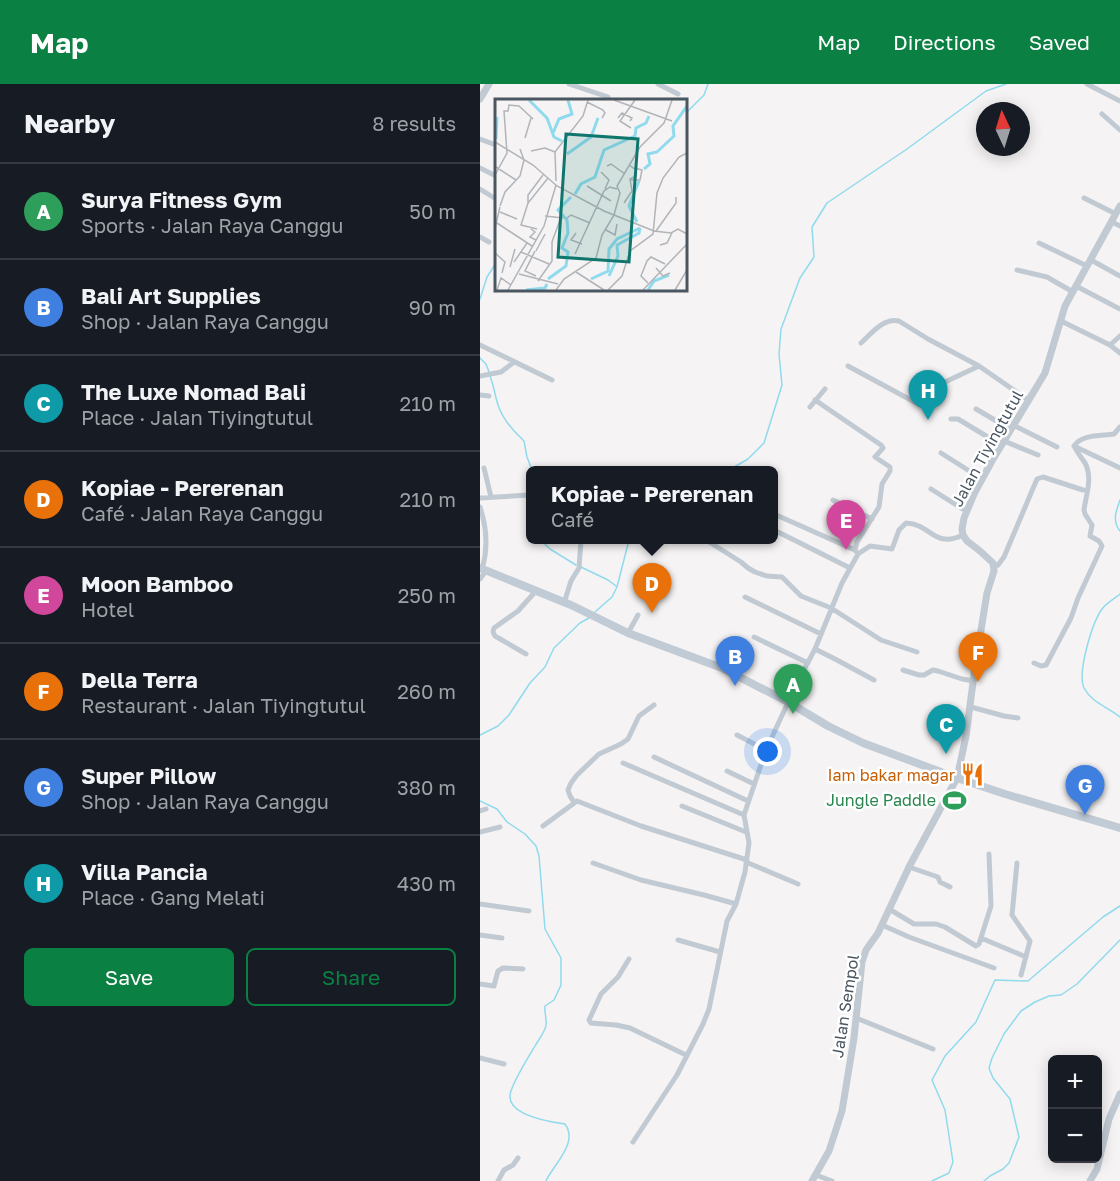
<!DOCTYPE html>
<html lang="en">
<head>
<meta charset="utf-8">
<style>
	:root { --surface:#171b24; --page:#242831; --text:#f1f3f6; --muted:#9ea1a6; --line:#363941; --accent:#0b8043 }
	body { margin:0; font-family:"Golos Text",sans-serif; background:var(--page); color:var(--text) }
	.controls { position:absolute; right:18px; bottom:18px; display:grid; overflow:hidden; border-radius:9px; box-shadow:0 3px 15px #0003 }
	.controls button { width:54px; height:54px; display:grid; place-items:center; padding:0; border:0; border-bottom:2px solid var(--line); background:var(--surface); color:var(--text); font:30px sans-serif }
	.compass { position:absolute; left:496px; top:18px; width:54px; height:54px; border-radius:50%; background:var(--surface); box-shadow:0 3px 15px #0003; rotate:356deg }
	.you { position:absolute; left:288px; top:668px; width:21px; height:21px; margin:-15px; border:4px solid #fff; border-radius:50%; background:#1a73e8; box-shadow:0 0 0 9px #1a73e833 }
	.badge { display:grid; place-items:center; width:39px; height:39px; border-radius:50%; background:var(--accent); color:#fff; font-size:20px; font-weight:700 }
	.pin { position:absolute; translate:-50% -50px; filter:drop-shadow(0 2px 3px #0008) }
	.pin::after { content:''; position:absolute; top:32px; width:21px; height:18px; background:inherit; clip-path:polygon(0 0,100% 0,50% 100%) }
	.popup { position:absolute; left:46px; top:382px; width:252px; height:78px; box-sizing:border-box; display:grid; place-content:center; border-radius:9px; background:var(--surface); filter:drop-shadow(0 2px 4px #0005); font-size:20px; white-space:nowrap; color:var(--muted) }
	.popup b { font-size:22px; color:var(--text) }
	.popup::after { content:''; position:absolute; left:50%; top:100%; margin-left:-12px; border:12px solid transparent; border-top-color:var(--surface) }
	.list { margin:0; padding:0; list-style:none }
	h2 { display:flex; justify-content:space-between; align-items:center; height:78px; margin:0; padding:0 24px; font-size:26px }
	h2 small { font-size:20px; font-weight:400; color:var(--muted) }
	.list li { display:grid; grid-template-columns:39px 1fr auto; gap:18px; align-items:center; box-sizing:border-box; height:96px; padding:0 24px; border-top:2px solid var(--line) }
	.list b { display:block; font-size:22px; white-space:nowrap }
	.list p { margin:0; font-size:20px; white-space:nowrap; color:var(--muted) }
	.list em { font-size:20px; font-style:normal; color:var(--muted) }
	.actions { display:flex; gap:12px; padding:18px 24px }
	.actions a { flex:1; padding:14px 0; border:2px solid var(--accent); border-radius:9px; text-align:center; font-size:21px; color:var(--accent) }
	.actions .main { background:var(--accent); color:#fff }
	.map { position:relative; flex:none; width:640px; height:1097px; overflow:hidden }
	header { display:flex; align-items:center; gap:36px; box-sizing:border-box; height:84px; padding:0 30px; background:var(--accent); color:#fff }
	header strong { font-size:28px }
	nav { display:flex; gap:33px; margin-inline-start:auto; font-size:21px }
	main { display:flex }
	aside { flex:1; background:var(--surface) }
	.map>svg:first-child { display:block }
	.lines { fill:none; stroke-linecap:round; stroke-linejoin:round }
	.stream { stroke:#90daee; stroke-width:1.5 }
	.minor { stroke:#c1cad2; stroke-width:5 }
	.tertiary { stroke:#c1cad2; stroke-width:7 }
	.secondary { stroke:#c1cbd6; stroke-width:8 }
	.labels { text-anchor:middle; stroke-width:5; stroke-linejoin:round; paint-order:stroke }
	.street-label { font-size:16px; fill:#4a5661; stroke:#fff }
	.food-label { font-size:16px; fill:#c56008; stroke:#fff; text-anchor:end }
	.leisure-label { font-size:16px; fill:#27864d; stroke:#fff; text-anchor:end }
	.inset-river { fill:none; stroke:#90daee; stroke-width:3 }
	.inset-road { fill:none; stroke:#b1b4b9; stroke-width:1.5 }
	.view { fill:#0f766e; fill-opacity:0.15; stroke:#0f766e; stroke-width:3 }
	.inset-edge { fill:none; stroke:#4a5661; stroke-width:3 }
</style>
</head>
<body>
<header>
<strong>Map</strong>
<nav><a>Map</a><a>Directions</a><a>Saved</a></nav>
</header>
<main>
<aside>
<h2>Nearby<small>8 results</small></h2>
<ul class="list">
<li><span class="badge" style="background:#2e9e5b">A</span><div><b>Surya Fitness Gym</b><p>Sports · Jalan Raya Canggu</p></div><em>50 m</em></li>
<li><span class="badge" style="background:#3f7fe0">B</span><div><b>Bali Art Supplies</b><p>Shop · Jalan Raya Canggu</p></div><em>90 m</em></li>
<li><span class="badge" style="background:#0f9aa8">C</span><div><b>The Luxe Nomad Bali</b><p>Place · Jalan Tiyingtutul</p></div><em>210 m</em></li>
<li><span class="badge" style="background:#e8710a">D</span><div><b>Kopiae - Pererenan</b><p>Café · Jalan Raya Canggu</p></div><em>210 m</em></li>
<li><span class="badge" style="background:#d1479c">E</span><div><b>Moon Bamboo</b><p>Hotel</p></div><em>250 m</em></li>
<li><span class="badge" style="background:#e8710a">F</span><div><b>Della Terra</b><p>Restaurant · Jalan Tiyingtutul</p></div><em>260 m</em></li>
<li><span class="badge" style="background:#3f7fe0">G</span><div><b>Super Pillow</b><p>Shop · Jalan Raya Canggu</p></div><em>380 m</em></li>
<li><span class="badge" style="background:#0f9aa8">H</span><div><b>Villa Pancia</b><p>Place · Gang Melati</p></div><em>430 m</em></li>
</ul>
<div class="actions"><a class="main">Save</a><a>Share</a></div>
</aside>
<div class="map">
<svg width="640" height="1097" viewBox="0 0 640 1097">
	<rect width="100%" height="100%" fill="#f5f3f3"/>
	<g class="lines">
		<!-- stream -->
		<path class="stream" d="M206 29 224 11 228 0
			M0 215 7 193 16 179
			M0 274 6 280 9 288
			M10 292C14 302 15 312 18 321 23 336 33 347 44 357L47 373 52 386
			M249 386 268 375 284 359 302 301 299 270 301 245 320 194 334 173 332 143 347 119 427 65 506 7 526 0
			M640 416C636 427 632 437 640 447
			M51 420 49 436 51 443
			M61 456 70 465 96 481
			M101 483 128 496 136 502
			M640 510C634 515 626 519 622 525 612 539 597 589 604 604 612 619 628 623 640 633
			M115 528 132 513 137 503 149 456
			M0 651 18 642 29 631 50 599 65 583 74 564 100 539 109 534
			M0 717 17 725 27 738 45 750 56 762 59 772 65 845 81 874V901L74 916 65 922C64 928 67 935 66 941 65 948 59 955 55 962 49 972 30 1002 30 1012 29 1032 71 1038 85 1040 99 1059 73 1081 66 1097
			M452 1097 469 1089 473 1078 465 1026 452 996 465 972 496 938 515 896 548 897 623 833 640 822
			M504 1097 510 1092 523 1085 529 1079 539 1053 530 1015 513 994 509 984 512 974 524 950 541 927 555 918 569 912 581 911 597 900 640 856"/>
		<!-- minor -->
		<path class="minor" d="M89 0 128 13
			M178 0 198 10
			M607 0 640 17
			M622 30 640 46
			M0 55 16 61
			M0 84 16 92
			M0 105 16 115
			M604 114 636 130
			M632 138 640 142
			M0 153 9 158
			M559 159 607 182
			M611 176 640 192
			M537 186 567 193 593 208
			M596 202 640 225
			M581 237 630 261 640 269
			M381 259C391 250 404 233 419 237L448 255 499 282 548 316
			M0 261 72 296
			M630 261 640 252
			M368 282 440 321 446 319 454 307 465 298 499 282
			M0 292 21 288 34 278
			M0 311 9 312
			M335 316 401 361 403 364 395 373 410 383V387L402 400 399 423 377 458 375 466 378 470
			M330 323 345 305
			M496 325 530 345
			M471 335H478L521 361
			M533 341 577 363
			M524 357 558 371
			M594 362 640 384
			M461 369 502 395
			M4 384 11 413
			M451 405 486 427
			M0 414 49 411
			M353 416 392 435
			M0 423C7 444 8 465 2 485
			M294 430 375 466
			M294 446 370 484
			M226 456 261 478 268 484 275 488 287 492 302 493 321 512 351 524 401 556 437 568
			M514 483 518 481 524 473 557 395 563 393 603 406
			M0 495 6 487
			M265 513 341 550
			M84 519 91 497 99 484 101 456
			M148 549 158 531
			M274 553 328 579
			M335 565 355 575 394 596
			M46 570 15 552 13 548 14 544 38 527 55 508
			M554 579 561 582 566 581 591 534 598 514 622 462 619 457 610 452 612 441 605 430 604 426C606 410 613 394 605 379 601 373 597 368 594 362 602 350 621 352 634 350L640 343
			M423 586 439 591H444L453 586 458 587 482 595 494 597
			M491 623 524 632 538 634
			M257 651 286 666
			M174 673 268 717
			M143 679 264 731
			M247 687 274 700
			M94 718 90 712 88 706 91 699 97 691 119 670 141 660 148 655 159 632 174 621
			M202 722 266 748
			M0 727 6 725
			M63 742 97 717 161 742 267 776
			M0 748 20 743
			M266 778 318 800
			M113 779 161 796 224 811 256 820
			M537 779 532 831 550 857 541 891
			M429 783 458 793 460 798 470 803
			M0 820 49 827
			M409 825 434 840H456L465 843 496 862 499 860 511 822 509 770
			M402 841 429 853 514 884
			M0 851 22 854
			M501 854 546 873
			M198 856 240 868
			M149 875 138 893 121 910 109 936 111 939 136 941 150 944 206 971
			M0 900 14 902 18 887 23 884 43 885
			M376 934 453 965
			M0 974 24 980
			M153 1058 197 991 223 940 229 925 247 837 256 820 265 788 269 759 264 731 286 666 317 599 335 565 362 499 378 470 390 462 412 465 419 446 426 439C451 440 454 465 483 451
			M336 1091 352 1097
			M18 1097 24 1086 33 1081 38 1074"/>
		<!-- tertiary -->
		<path class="tertiary" d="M0 15 9 0
			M332 1097 349 1067 362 1027 374 954 382 878 386 866 398 849 429 783 477 694 486 652 495 583 507 509 514 487 513 479 500 467 487 457 483 451 482 445 484 434 495 408 512 377 565 289 585 222 640 122
			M610 1097 617 1085 629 1035 640 1010"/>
		<!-- secondary -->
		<path class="secondary" d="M0 484 91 521 148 549 242 584 308 618 348 642 383 659 477 694 525 710 640 744"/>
	</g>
	<!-- icons -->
	<defs>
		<symbol id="restaurant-bare" viewBox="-9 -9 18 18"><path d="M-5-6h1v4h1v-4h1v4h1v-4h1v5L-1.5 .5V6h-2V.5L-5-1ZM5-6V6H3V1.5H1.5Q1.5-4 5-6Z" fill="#e8710a" stroke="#fff" stroke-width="2.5" paint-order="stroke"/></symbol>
		<symbol id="stadium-bare" viewBox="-9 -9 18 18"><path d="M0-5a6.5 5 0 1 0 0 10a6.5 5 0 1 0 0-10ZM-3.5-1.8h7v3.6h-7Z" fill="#2e9e5b" stroke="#fff" stroke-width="2.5" paint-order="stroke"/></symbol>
	</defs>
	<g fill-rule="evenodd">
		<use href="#restaurant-bare" x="476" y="674" width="33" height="33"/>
		<use href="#stadium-bare" x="458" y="700" width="33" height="33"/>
	</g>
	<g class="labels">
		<!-- street labels -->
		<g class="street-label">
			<text transform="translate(507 364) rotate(-61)" y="6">Jalan Tiyingtutul</text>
			<text transform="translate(365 922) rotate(-81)" y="6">Jalan Sempol</text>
		</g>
		<!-- food labels -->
		<g class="food-label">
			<text x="475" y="697">Iam bakar magar</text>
		</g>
		<!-- leisure labels -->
		<g class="leisure-label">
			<text x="456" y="722">Jungle Paddle</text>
		</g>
	</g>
	<!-- overview -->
	<g transform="translate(15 15)">
		<rect width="192" height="192" fill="#f5f3f3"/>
		<path class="inset-river" d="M34 1 52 19 59 38 67 42M58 34 64 20 77 15 73 1M1 40 2 18M72 55 96 38 103 19M149 70 155 65 153 55 162 53 179 37 178 27 192 7M80 95 86 85 100 78 109 51 140 37 141 29 151 24 154 17M142 123 134 107 144 82M114 177 123 157 122 146 144 134 145 129M53 180 71 167 73 153 67 149 73 134 72 121 63 111 76 98M96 180 113 172 114 150 122 140 145 129M31 191 50 189 52 185M153 191 159 182 174 176"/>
		<path class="inset-road" d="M119 1 177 22M92 3 108 11 110 14 107 19M123 19 127 14 137 19 135 22M136 29 125 22 140 1M30 39 36 19M0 43 38 66 62 87 109 112 159 132 176 134 183 130 192 135M36 52 50 49 60 53M112 67 116 65 130 75M1 68 21 81M106 73 114 81 110 90M0 76 12 54 9 12H13L14 6 24 7 38 20M136 81H145L147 71 140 69M61 82 60 53 88 17 93 1M92 87 116 102M129 104 137 92 135 80 141 77V71L134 66M33 105V96L48 76M5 107 10 93 25 77 29 61 25 50M5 113 22 120M50 117 68 119M72 119 76 116 95 124M2 124 37 147M0 129 5 108M36 130 40 133 35 138 41 141M42 130 26 126 33 104 53 79M111 131 120 136 122 125M161 132 181 104V98M81 134 76 141 87 145M165 146 172 144 177 134M40 152 30 172 41 177M41 152 50 135M26 153 54 165M0 154 10 163 7 174M80 155 109 92 115 88 122 90M19 163 32 144M15 168 20 150M161 169 168 177 175 174M81 173 109 191M24 175 63 185M43 182 57 162V143L65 121M153 184 146 177 152 162 156 158 170 165M2 191 6 179 16 186M13 191 49 127 61 86M61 191 69 180 101 159 107 136 119 116 125 94 122 87 145 48 169 24 177 1M113 191 127 177 135 152 158 135 162 94 168 79 184 58 192 54M148 191 192 145M180 191 192 171"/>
		<path class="view" d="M71 35 143 40 134 163 63 158Z"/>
		<rect width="192" height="192" class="inset-edge"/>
	</g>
</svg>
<div class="controls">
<button>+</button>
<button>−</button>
</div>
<svg class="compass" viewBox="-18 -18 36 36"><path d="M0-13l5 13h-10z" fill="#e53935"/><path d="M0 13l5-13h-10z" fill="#9ea1a6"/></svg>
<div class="you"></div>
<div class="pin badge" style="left:313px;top:630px;background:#2e9e5b">A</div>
<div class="pin badge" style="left:255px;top:602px;background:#3f7fe0">B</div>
<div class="pin badge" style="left:466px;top:670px;background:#0f9aa8">C</div>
<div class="pin badge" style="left:172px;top:529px;background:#e8710a">D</div>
<div class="popup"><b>Kopiae - Pererenan</b>Café</div>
<div class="pin badge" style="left:366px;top:466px;background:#d1479c">E</div>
<div class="pin badge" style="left:498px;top:598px;background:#e8710a">F</div>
<div class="pin badge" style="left:605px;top:731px;background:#3f7fe0">G</div>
<div class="pin badge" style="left:448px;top:336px;background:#0f9aa8">H</div>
</div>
</main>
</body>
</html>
